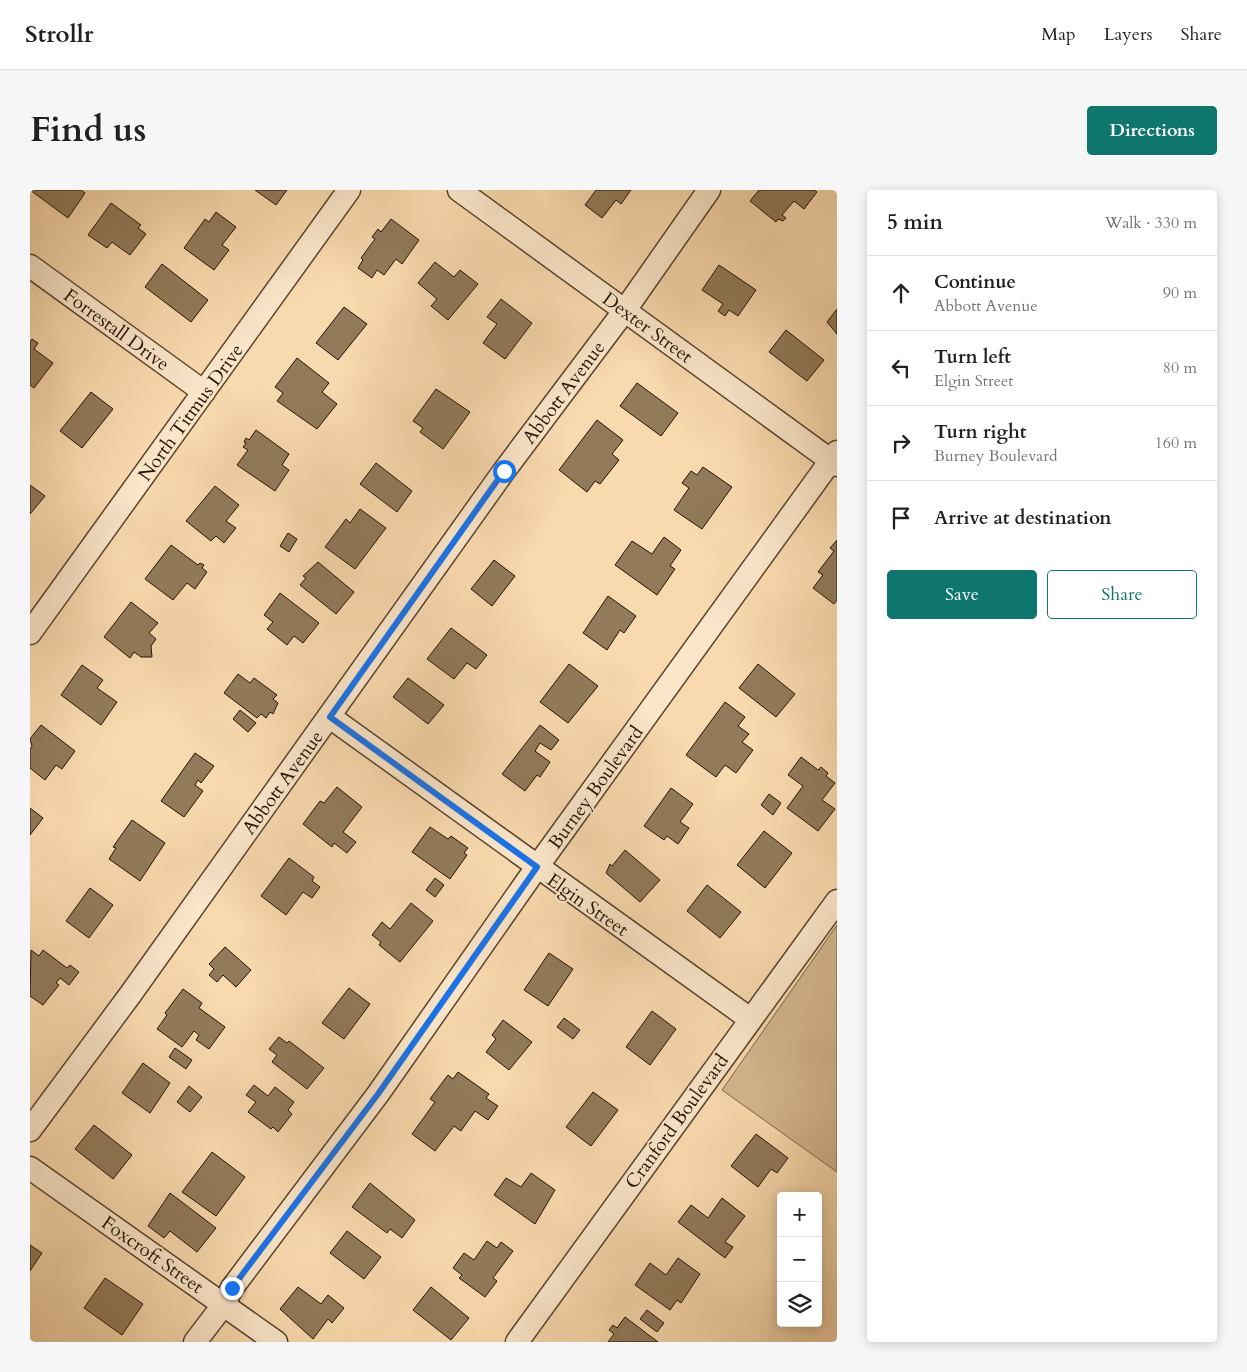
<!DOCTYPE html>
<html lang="en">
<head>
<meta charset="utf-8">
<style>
	:root { --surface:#fff; --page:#f6f6f6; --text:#202124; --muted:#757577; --line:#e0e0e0; --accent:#0f766e }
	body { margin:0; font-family:Cardo,serif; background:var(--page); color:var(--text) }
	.controls { position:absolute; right:15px; bottom:15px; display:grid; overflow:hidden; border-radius:5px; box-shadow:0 2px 12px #0003 }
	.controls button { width:45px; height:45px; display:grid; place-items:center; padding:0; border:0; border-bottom:1px solid var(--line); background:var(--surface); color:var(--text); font:25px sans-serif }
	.stop { position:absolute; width:15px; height:15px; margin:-11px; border:4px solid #1a73e8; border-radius:50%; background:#fff }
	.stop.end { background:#1a73e8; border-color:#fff; box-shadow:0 1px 5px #0008 }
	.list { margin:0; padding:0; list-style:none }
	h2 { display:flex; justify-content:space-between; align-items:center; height:65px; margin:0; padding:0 20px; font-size:21px }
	h2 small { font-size:16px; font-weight:400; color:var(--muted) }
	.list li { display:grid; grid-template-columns:32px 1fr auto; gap:15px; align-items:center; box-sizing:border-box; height:75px; padding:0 20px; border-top:1px solid var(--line) }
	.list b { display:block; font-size:19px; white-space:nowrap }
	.list p { margin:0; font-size:16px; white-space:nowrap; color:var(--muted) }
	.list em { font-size:16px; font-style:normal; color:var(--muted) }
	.actions { display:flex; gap:10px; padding:15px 20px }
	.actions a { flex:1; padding:11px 0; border:1px solid var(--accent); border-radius:5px; text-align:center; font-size:18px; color:var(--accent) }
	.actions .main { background:var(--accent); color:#fff }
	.icon { flex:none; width:28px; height:28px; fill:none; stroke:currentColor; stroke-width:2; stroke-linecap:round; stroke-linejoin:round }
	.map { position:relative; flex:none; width:807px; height:1152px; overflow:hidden; border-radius:5px }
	header { display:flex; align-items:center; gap:30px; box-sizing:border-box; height:70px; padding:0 25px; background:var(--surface); border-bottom:1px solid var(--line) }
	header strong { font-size:24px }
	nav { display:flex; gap:28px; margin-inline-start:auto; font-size:18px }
	.intro { display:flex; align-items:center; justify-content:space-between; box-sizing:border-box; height:120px; padding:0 30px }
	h1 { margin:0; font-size:35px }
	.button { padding:12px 22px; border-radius:5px; background:var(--accent); color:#fff; font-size:18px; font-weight:700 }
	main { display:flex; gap:30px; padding:0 30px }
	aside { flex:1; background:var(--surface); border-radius:5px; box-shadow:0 2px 12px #0003 }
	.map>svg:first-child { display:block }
	.green { fill:#d5b790; stroke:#7c6548 }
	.building { fill:#927a5a; stroke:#231300 }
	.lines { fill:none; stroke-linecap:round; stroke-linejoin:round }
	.minor-casing { stroke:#58442c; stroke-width:25 }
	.minor { stroke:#fbe6ca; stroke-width:22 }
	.route { stroke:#1a73e8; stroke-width:6 }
	.labels { text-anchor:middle; stroke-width:4; stroke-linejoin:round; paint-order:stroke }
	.street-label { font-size:19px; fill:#231300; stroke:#fbe6ca }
</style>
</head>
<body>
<header>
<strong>Strollr</strong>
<nav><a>Map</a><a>Layers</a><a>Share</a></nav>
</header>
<div class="intro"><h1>Find us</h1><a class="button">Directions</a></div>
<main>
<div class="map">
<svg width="807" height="1152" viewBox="0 0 807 1152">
	<rect width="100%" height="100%" fill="#f9d9ae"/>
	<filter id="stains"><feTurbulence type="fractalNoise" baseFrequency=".004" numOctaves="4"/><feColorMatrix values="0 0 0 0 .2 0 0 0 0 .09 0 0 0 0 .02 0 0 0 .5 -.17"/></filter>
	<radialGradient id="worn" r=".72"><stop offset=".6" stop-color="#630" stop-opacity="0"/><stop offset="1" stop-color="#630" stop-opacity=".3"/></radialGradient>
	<!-- green -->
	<path class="green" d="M807 735V982L692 900Z"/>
	<!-- building -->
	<path class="building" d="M0 0H51L55 3 38 28Z
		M225 0H257L246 15Z
		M566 0H601L591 14 586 10 572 28 555 15Z
		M729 0H784L787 2 774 19 764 11 752 25 756 28 753 31 748 29 746 32 720 11Z
		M81 13 111 35 108 38 116 44 100 65 82 52 77 58 58 45Z
		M186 22 206 37 192 55 199 60 184 80 154 58 175 29 179 32Z
		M361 29 389 50 372 74 366 69 354 85 347 80 342 88 328 78 333 70 331 68 345 49 342 47 348 39 351 42Z
		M405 72 424 87 430 80 448 94 418 130 401 116 407 109 388 93Z
		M132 74 178 110 161 132 115 97Z
		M689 75 726 100 708 126 699 120 695 126 688 121 693 114 672 100Z
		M471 109 502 133 475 169 453 153 467 134 457 127Z
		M314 117 337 134 308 170 286 153Z
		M807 119V144L797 132Z
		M756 140 794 170 777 191 739 162Z
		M2 149 8 153 4 159 23 173 4 198 0 195V152Z
		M267 168 299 193 292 202 307 214 287 239 247 211 253 203 245 197Z
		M607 193 648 223 631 246 590 216Z
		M406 199 440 222 413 259 390 242 393 238 383 231Z
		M61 202 83 219 52 258 30 241Z
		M567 230 593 250 582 264 589 270 570 294 565 291 557 302 529 280Z
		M226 240 259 264 252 275 259 280 245 301 207 275 218 260 213 257 216 253 214 252 216 248 219 250Z
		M346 273 382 301 367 322 330 294Z
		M673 277 702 297 672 339 644 320 659 298 652 293 661 281 667 285Z
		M0 295 15 306 0 324Z
		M185 296 209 315 196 331 206 338 194 353 186 346 181 351 156 331Z
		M330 319 356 338 325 379 295 357 316 329 320 333Z
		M258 343 267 349 259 362 250 356Z
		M634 347 651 360 640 376 645 379 627 405 585 375 602 351 622 364Z
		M807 350V410L804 414 783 398 793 385 788 382 804 361 800 358Z
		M141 355 168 375 170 373 174 375 172 378 177 382 165 399 157 393 143 410 115 389Z
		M464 370 485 386 462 416 441 399Z
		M288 372 324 402 306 424 270 395 276 388 273 386Z
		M250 403 289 433 273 453 264 446 257 455 237 439 243 432 234 425Z
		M578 406 606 426 594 443 590 440 577 460 553 443Z
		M101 412 128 433 119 443 126 449 121 456 122 467H111L104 462 100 468 74 447Z
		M421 438 457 465 446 479 437 473 424 489 397 469Z
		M539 474 568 496 538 533 510 512Z
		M728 474 765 504 746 527 709 498Z
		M52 475 73 490 67 498 87 512 71 535 31 505Z
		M208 484 220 493 224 488 247 505 243 509 248 513 243 524 240 522 236 528 231 524 227 528 194 503Z
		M378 488 414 515 398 534 363 507Z
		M695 512 715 527 708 536 719 544 712 552 723 560 706 583 695 575 686 587 656 565Z
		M210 520 226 533 218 542 203 529Z
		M11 535 45 561 32 579 26 575 15 590 0 578V560L2 556 0 549Z
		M510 535 529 550 521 560 510 553 505 561 520 572 510 587 507 585 495 601 472 584Z
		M165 563 184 576 171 593 168 590 165 595 173 601 154 627 131 611Z
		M771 567 788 580 791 577 798 583 796 586 805 593 792 610 805 619 788 641 757 618 773 596 758 585Z
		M307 597 332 617 313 642 326 652 317 663 304 653 302 657 273 634 290 611 294 613Z
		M641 598 663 614 650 632 659 638 648 654 637 646 634 650 614 636Z
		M739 604 751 613 743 625 731 615Z
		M0 618 13 628 0 645Z
		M102 630 135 653 110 691 79 669 86 658 83 657Z
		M400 637 418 649 421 646 438 658 434 663 437 665 420 689 382 662Z
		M734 641 762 663 735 698 707 675Z
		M595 660 630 690 610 712 576 683 580 674 582 676Z
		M259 668 284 687 282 691 290 697 282 708 273 702 256 725 231 706Z
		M405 688 414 695 405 707 396 700Z
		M677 695 711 722 690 748 657 721Z
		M60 698 83 715 59 748 36 731Z
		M381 713 403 731 370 772 349 755 351 752 342 745 352 732 360 739Z
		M195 757 221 780 206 797 193 785 187 792 179 785 184 779 179 774Z
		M1 760 9 766 13 760 37 778 40 775 49 782 39 795 30 788 26 793 29 795 13 815 0 806Z
		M519 763 543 779 518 816 494 800Z
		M319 798 340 814 314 849 292 833Z
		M153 799 172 813 169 818 195 837 179 859 166 850 169 845 164 841 152 857 127 839 137 825 135 823Z
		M622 821 646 839 620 875 596 857Z
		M534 828 550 840 543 849 527 837Z
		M473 830 502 852 479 880 456 862 466 849 462 845Z
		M249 847 257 853 259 851 294 878 277 899 242 872 247 865 239 859Z
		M145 858 162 870 156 879 139 867Z
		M113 873 140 893 120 923 92 903Z
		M428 882 459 904 456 908 468 916 458 930 445 921 431 941 424 936 405 961 382 944 405 912 400 909 418 885 423 889Z
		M224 895 238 906 245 897 264 912 258 920 262 924 248 942 243 937 241 939 218 922 226 912 216 905Z
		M159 896 172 907 160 922 147 912Z
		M563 902 588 920 561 956 536 937Z
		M64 935 102 965 83 989 45 959Z
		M726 944 758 968 747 983 741 979 728 997 701 976Z
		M182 962 215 987 186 1026 152 1002Z
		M501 983 525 1000 505 1034 464 1005 476 988 491 997Z
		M340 993 385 1030 372 1048 360 1039 357 1043 322 1017Z
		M140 1003 186 1038 167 1062 140 1041 134 1048 118 1036Z
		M692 1008 715 1026 695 1052 703 1057 695 1068 648 1032 661 1015 678 1028Z
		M317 1041 351 1067 334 1089 300 1063Z
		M457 1051 467 1058 471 1052 483 1061 463 1088 467 1091 455 1107 429 1088 432 1085 423 1078 434 1063 444 1070Z
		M0 1055 12 1063 0 1081Z
		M648 1068 670 1084 651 1113 647 1110 640 1120 605 1095 620 1073 636 1085Z
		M75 1088 113 1114 92 1145 54 1118Z
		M268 1097 291 1114 298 1105 314 1118 302 1133 298 1129 283 1149 250 1119Z
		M401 1097 439 1128 421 1150 383 1120Z
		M617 1120 634 1133 627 1142 610 1129Z
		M595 1127 628 1152H578L584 1144 579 1140 583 1135 587 1138Z"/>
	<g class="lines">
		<defs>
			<path id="minor" d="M429 0 807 275
				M0 76 174 202
				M0 443 319 0
				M300 527 720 829
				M0 940 100 805 474 281 595 120 679 0
				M0 978 246 1152
				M165 1152 194 1114 202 1098 348 904 507 677 807 262
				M487 1152 807 711"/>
		</defs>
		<!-- minor casing -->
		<use href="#minor" class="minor-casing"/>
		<!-- minor -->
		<use href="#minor" class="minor"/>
	</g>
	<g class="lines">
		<!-- route -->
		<path class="route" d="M202 1098 348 904 507 677 300 527 474 281"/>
	</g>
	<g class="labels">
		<!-- street labels -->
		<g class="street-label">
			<text transform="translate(618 137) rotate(36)" y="7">Dexter Street</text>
			<text transform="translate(87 139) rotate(36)" y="7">Forrestall Drive</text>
			<text transform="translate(533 202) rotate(-53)" y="7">Abbott Avenue</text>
			<text transform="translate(160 222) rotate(-54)" y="7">North Titmus Drive</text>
			<text transform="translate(252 592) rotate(-54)" y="7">Abbott Avenue</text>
			<text transform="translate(565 597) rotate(-54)" y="7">Burney Boulevard</text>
			<text transform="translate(558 714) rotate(35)" y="7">Elgin Street</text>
			<text transform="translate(646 931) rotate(-54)" y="7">Cranford Boulevard</text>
			<text transform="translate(123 1064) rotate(35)" y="7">Foxcroft Street</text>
		</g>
	</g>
	<rect width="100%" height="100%" filter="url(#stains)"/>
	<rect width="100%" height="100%" fill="url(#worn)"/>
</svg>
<div class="controls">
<button>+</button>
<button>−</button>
<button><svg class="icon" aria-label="layers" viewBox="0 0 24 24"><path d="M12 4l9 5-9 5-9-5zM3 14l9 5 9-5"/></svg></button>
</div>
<div class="stop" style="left:474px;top:281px"></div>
<div class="stop end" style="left:202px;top:1098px"></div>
</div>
<aside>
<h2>5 min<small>Walk · 330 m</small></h2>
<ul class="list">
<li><svg class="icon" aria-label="ahead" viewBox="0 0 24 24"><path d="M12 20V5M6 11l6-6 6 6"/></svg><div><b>Continue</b><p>Abbott Avenue</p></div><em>90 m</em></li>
<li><svg class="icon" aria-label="left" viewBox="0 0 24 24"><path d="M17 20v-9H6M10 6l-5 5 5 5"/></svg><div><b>Turn left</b><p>Elgin Street</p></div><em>80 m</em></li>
<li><svg class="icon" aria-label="right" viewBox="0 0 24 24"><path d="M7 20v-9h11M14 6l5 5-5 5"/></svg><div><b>Turn right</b><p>Burney Boulevard</p></div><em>160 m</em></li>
<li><svg class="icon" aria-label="arrive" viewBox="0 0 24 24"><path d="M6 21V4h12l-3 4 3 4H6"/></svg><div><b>Arrive at destination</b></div></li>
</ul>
<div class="actions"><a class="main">Save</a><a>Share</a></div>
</aside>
</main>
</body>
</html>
